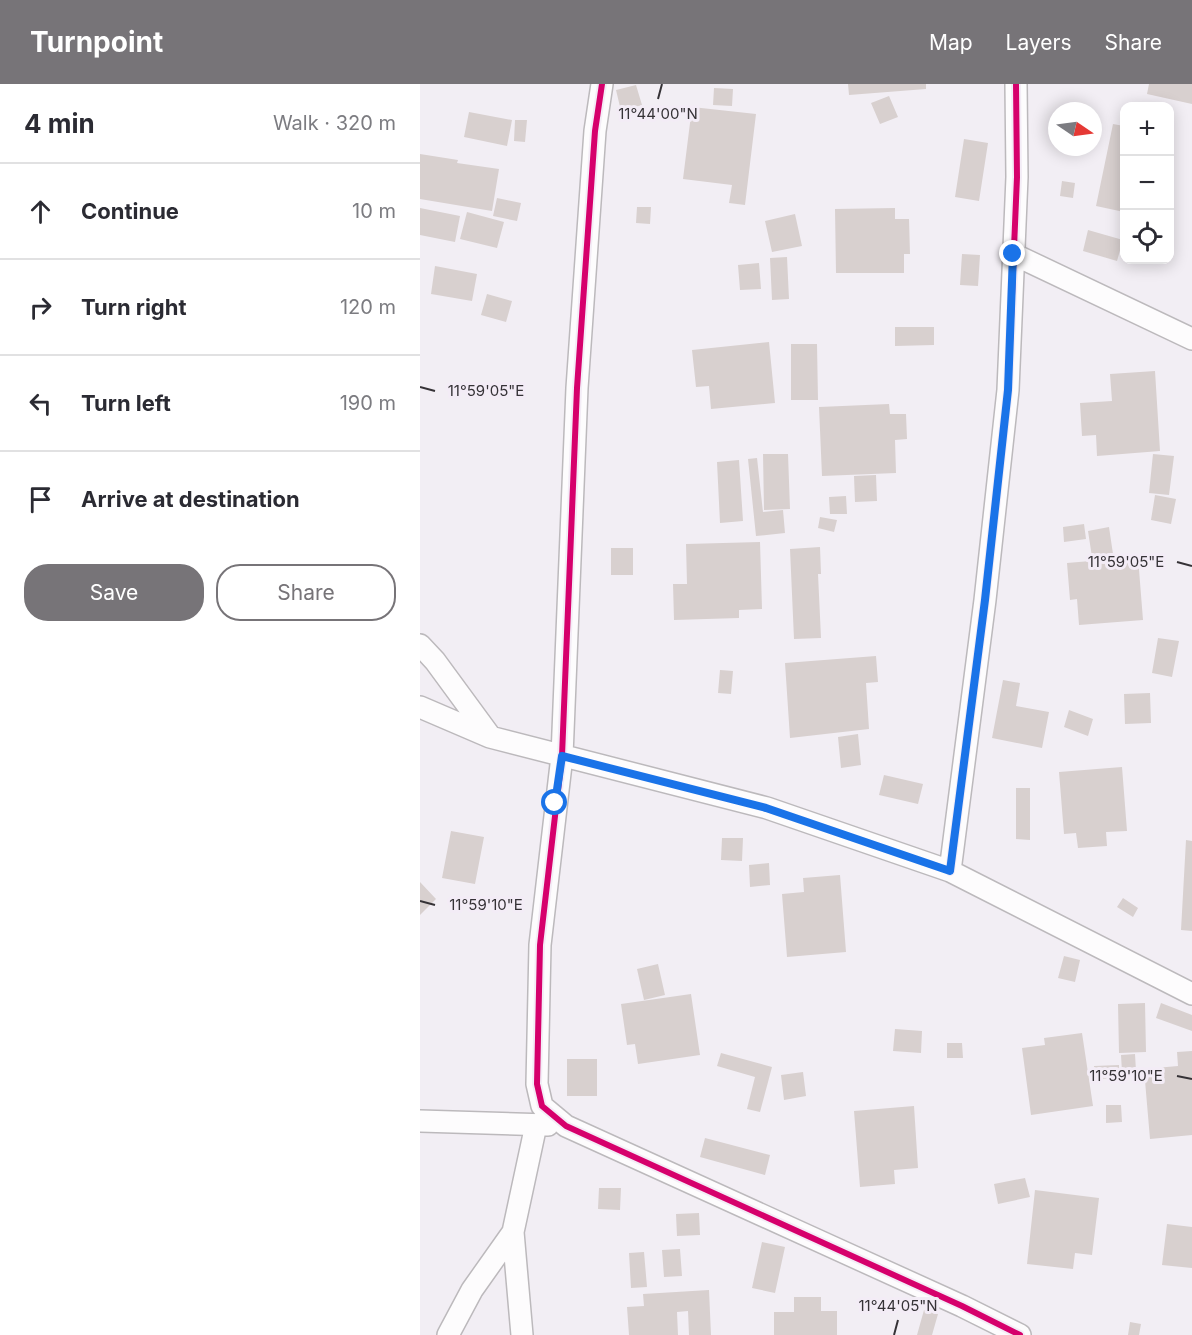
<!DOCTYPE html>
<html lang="en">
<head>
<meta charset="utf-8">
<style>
	:root { --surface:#fff; --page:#f7f7f7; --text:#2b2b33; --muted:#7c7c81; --line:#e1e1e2; --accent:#777478 }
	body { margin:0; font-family:Inter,sans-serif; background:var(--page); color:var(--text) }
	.controls { position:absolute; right:18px; top:18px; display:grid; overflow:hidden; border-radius:12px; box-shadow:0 3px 15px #0003 }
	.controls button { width:54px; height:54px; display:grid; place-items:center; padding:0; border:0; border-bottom:2px solid var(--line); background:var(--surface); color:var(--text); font:30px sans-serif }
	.compass { position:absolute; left:628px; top:18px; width:54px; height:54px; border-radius:50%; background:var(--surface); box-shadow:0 3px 15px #0003; rotate:103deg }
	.stop { position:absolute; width:18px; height:18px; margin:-14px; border:4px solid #1a73e8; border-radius:50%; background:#fff }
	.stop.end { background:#1a73e8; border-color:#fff; box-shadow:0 2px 6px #0008 }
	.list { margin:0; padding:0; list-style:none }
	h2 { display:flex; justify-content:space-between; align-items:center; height:78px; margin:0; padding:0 24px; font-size:26px }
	h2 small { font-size:20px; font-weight:400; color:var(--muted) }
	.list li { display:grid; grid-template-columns:39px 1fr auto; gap:18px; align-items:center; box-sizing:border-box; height:96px; padding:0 24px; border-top:2px solid var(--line) }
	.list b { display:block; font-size:22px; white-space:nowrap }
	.list em { font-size:20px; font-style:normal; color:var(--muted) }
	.actions { display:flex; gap:12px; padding:18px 24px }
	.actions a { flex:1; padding:14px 0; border:2px solid var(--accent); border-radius:24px; text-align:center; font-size:21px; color:var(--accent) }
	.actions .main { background:var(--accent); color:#fff }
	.icon { flex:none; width:33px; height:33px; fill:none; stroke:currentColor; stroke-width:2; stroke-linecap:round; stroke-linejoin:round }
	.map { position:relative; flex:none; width:772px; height:1251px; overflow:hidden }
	header { display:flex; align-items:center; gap:36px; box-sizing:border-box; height:84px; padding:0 30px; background:var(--accent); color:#fff }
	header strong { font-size:28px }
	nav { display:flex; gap:33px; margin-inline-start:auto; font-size:21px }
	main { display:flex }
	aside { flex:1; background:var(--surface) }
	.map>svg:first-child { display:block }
	.building { fill:#d8d0cf }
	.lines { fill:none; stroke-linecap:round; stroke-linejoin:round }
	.minor-casing { stroke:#bcb9bc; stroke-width:24 }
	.minor { stroke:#fdfcfd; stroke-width:21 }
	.cycleway-casing { stroke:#f3ecf6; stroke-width:10 }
	.cycleway { stroke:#d6006c; stroke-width:6 }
	.route { stroke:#1a73e8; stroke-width:8 }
	.ticks { fill:none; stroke:#353236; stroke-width:2 }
	.ticks-label { font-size:15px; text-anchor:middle; fill:#353236; stroke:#f3ecf6; stroke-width:6; stroke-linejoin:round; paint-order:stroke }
</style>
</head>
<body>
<header>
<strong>Turnpoint</strong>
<nav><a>Map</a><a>Layers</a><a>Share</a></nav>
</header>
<main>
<aside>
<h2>4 min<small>Walk · 320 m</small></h2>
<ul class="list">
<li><svg class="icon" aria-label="ahead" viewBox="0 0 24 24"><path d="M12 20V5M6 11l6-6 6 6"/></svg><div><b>Continue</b></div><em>10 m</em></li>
<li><svg class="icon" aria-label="right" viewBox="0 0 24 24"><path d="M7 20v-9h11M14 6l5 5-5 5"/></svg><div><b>Turn right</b></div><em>120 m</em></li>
<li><svg class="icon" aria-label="left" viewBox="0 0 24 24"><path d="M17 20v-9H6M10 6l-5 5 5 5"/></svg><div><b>Turn left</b></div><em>190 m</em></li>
<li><svg class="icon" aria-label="arrive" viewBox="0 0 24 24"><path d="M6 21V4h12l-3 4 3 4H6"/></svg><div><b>Arrive at destination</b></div></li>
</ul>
<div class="actions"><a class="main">Save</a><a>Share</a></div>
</aside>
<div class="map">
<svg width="772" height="1251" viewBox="0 0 772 1251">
	<rect width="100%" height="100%" fill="#f2eef4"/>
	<!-- building -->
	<path class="building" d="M428 0H506V5L429 11Z
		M729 0H772V20L727 10Z
		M216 1 222 21 201 27 196 6Z
		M294 4 313 5 312 22 293 21Z
		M469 12 478 33 460 40 451 19Z
		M272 23 336 30 325 121 309 119 312 101 263 95Z
		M49 28 92 36 87 62 44 53Z
		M95 36H107L105 58 94 57Z
		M693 40 704 42V128L676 122Z
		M544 55 568 59 559 117 535 113Z
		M0 70 38 76 37 79 79 85 72 127 0 115Z
		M642 97 655 99 653 114 640 112Z
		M77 114 101 119 97 137 73 132Z
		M217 123H231L230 140 216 139Z
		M0 124 40 132 35 158 0 151Z
		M475 124V135H489L490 170H484V189H416L415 125Z
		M47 128 84 138 77 164 40 155Z
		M375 130 382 162 352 168 345 137Z
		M668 146 703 156 697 177 663 167Z
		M542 170 560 171 558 202 540 201Z
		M367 173 369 215 352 216 350 174Z
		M339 179 341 205 320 206 318 181Z
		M15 182 57 190 52 217 11 210Z
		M67 210 92 217 86 238 61 231Z
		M475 243H514V261L475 262Z
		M349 258 355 319 291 325 289 302 276 303 272 266Z
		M371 260H397L398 316H371Z
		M735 287 740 367 677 372 676 351 662 352 660 319 692 317 690 290Z
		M469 320 470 330H486L487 355 475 356 476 389 402 392 399 323Z
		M343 370H368L370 425 344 426Z
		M733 370 754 372 749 411 729 409Z
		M337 374 343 428 363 426 365 449 336 452 328 375Z
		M319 376 323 437 300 439 297 378Z
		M456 391 457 417 435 418 434 392Z
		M735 411 756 415 751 440 731 436Z
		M426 412 427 430H410L409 413Z
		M400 433 417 436 414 448 398 444Z
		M664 440 666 455 644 458 643 443Z
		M689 443 693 470 672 473 668 447Z
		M340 458 342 525 319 526V534L254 536 253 500H267L266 460Z
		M400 463 401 490H398L401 554 374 555 370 465Z
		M191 464H213V491H191Z
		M718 473 723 536 659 541 657 515 650 516 647 479Z
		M738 554 759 557 752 593 732 589Z
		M456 572 458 598 446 599 449 645 370 654 365 579Z
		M300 586 313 587 311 610 298 609Z
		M583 596 600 599 596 622 629 628 622 664 572 654Z
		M730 609 731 639 705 640 704 610Z
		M649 626 673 635 668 652 644 643Z
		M438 650 441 681 421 684 418 653Z
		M702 683 707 747 686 748 687 762 658 764 656 749 644 750 639 688Z
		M464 691 503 700 498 720 459 711Z
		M596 704H610V756L596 755Z
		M31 747 64 753 55 800 22 794Z
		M302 754H323L322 777 301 776Z
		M766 756 772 757V847L761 846Z
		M349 779 350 801 330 803 329 781Z
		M420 791 426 868 367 873 362 810 384 808 383 794Z
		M0 798 16 815 0 831Z
		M703 814 718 824 713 833 697 823Z
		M644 872 660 876 655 898 638 894Z
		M238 880 245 911 224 916 217 885Z
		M271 910 280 971 218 980 215 960 207 961 201 920Z
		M725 919 726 968 699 969 698 920Z
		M741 919 772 931V947L736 934Z
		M475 945 502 947 501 969 473 967Z
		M662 949 673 1022 611 1031 602 964 625 961 624 954Z
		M527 959H542L543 974H527Z
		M772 967V1051L730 1055 724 985 758 982 757 968Z
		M301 969 352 983 340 1028 327 1025 335 993 297 982Z
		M715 970 716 987 702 988 701 971Z
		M147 975H177V1012H147Z
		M699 981V994L674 995V982Z
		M383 988 386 1012 364 1016 361 991Z
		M686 1021H701L702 1038 686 1039Z
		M494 1022 498 1084 474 1086 475 1100 440 1103 434 1027Z
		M285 1054 350 1071 345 1091 280 1073Z
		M605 1094 610 1113 578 1120 574 1100Z
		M179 1104H201L200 1126 178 1125Z
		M615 1106 679 1114 672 1171 655 1169 653 1185 607 1180Z
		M279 1129 280 1151 257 1152 256 1130Z
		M747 1140 772 1143V1184L742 1181Z
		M342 1158 365 1163 355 1209 332 1204Z
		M260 1165 262 1192 244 1193 242 1166Z
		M224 1168 227 1203 211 1204 209 1169Z
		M289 1206 291 1251H269L268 1227 257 1228 258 1251H209L207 1223 224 1222 223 1210Z
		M374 1213H401V1227H417V1251H354V1228H374Z
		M504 1226 518 1230 512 1251H497Z
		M710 1238 721 1240 719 1251H708Z"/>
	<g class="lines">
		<defs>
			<path id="minor" d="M182 0 175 47 157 304 142 672 120 861 117 1000 122 1022 146 1042 542 1222 600 1251
				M593 170 772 255
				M0 561 15 577 70 652
				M0 623 70 653 347 724 530 787 772 910
				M530 787 565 516 588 306 597 93 596 0
				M0 1037 128 1041
				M93 1148 102 1251
				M28 1251 52 1206 93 1148 116 1041"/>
		</defs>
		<!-- minor casing -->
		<use href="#minor" class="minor-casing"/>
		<!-- minor -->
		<use href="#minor" class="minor"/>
		<defs>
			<path id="cycleway" d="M182 0 175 47 157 304 142 672 120 861 117 1000 122 1022 146 1042 542 1222 600 1251
				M530 787 565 516 588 306 597 93 596 0"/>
		</defs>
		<!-- cycleway casing -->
		<use href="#cycleway" class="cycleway-casing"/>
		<!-- cycleway -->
		<use href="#cycleway" class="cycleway"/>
	</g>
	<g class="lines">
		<!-- route -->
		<path class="route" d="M135 719 142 672 346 724 530 787 565 516 588 306 593 170"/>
	</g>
	<!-- ticks -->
	<path class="ticks" d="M238 15 242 0M0 303 15 307M757 478 772 482M0 817 15 821M757 992 772 995M474 1251 478 1236"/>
	<g class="ticks-label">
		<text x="238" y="35">11°44'00"N</text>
		<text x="66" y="312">11°59'05"E</text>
		<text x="706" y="483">11°59'05"E</text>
		<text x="66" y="826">11°59'10"E</text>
		<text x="706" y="997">11°59'10"E</text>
		<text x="478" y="1227">11°44'05"N</text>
	</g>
</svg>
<div class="controls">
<button>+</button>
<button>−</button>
<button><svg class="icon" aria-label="locate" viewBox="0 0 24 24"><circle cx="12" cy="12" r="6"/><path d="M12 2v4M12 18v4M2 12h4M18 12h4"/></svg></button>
</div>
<svg class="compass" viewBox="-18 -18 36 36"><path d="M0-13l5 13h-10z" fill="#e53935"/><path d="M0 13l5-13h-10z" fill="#7c7c81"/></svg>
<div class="stop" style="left:135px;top:719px"></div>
<div class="stop end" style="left:593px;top:170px"></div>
</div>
</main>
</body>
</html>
